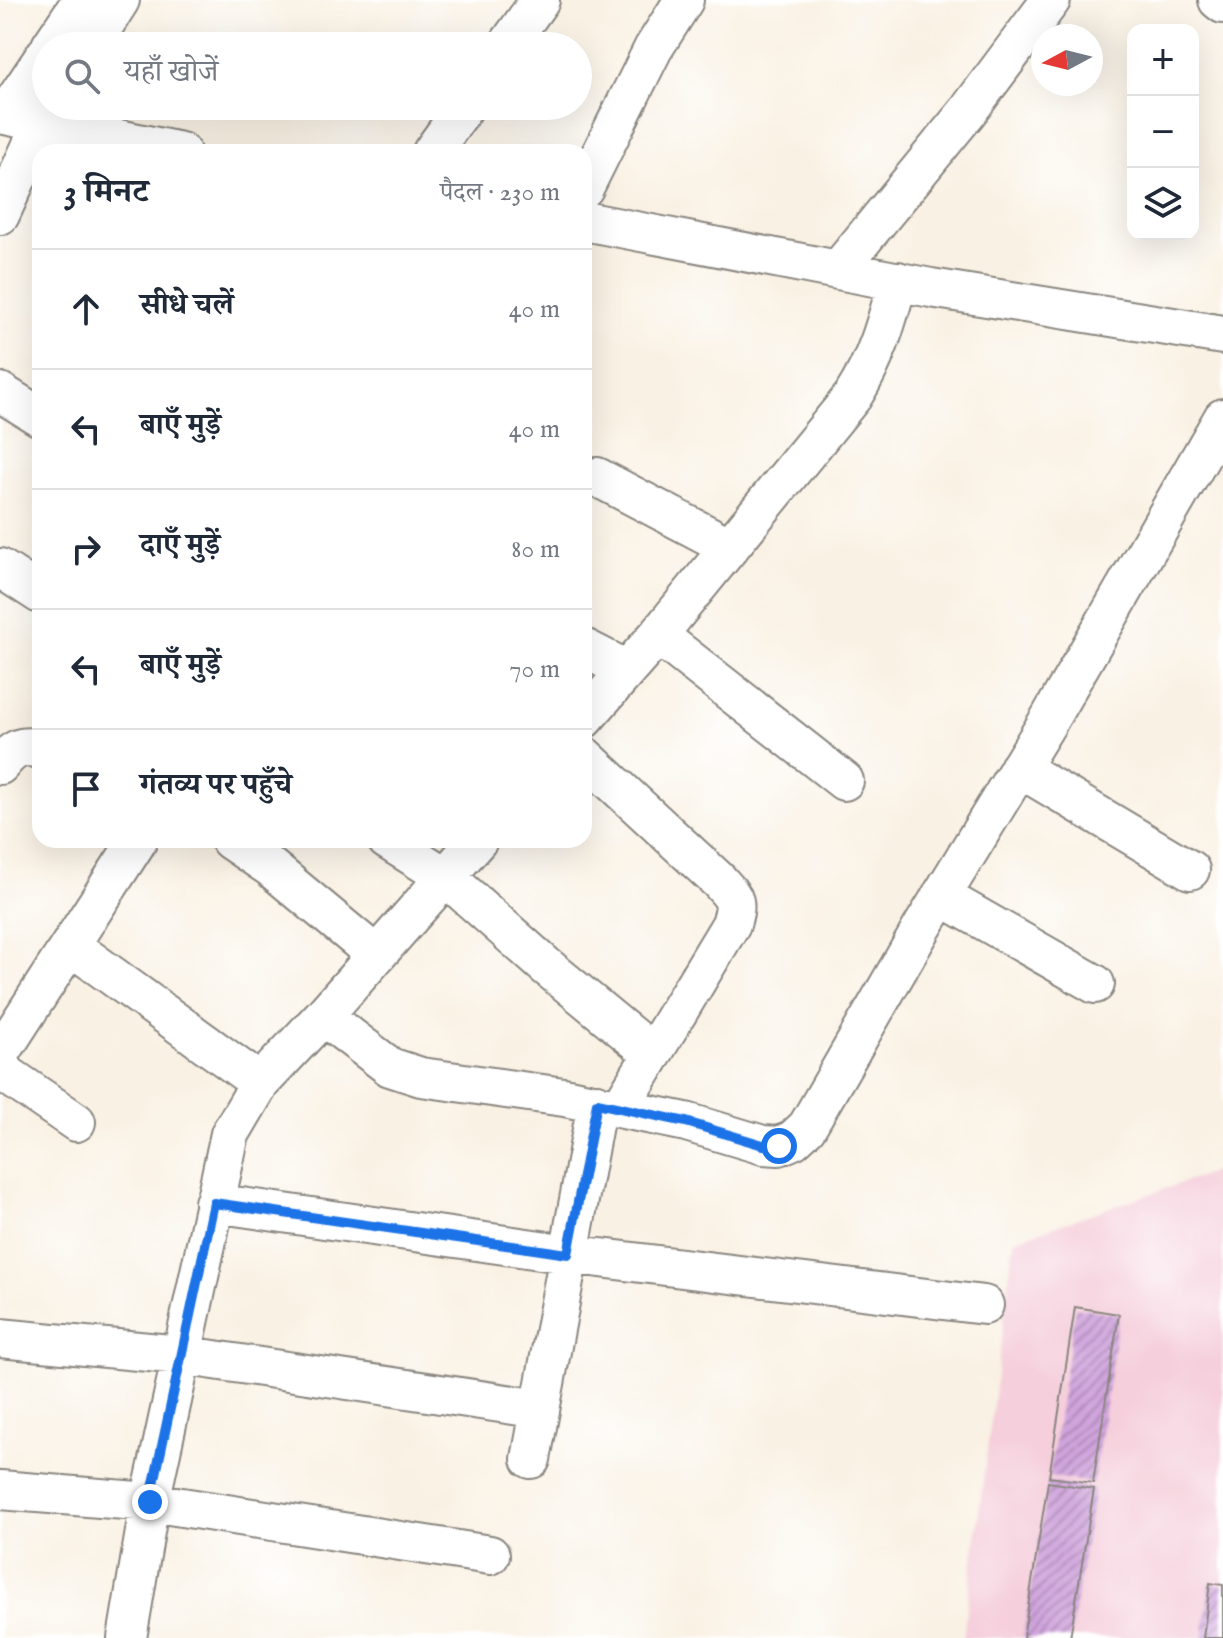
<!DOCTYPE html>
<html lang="hi">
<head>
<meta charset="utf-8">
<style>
	:root { --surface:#fff; --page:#f6f6f7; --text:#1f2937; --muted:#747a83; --line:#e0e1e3 }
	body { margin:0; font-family:"IM FELL English","Noto Serif Devanagari",serif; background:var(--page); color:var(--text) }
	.controls { position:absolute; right:24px; top:24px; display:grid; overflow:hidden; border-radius:16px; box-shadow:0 8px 32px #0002 }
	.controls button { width:72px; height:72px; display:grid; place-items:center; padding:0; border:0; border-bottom:2px solid var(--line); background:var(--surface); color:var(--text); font:40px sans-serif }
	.compass { position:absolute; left:1031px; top:24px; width:72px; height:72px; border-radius:50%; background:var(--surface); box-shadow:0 8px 32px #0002; rotate:263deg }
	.stop { position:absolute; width:24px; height:24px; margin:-18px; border:6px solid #1a73e8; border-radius:50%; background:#fff }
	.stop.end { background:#1a73e8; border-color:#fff; box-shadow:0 2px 8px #0008 }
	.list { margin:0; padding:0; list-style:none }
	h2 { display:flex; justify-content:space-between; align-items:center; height:104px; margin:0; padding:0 32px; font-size:34px }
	h2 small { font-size:26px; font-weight:400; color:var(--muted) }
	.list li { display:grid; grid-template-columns:52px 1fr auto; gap:24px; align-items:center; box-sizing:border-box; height:120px; padding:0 32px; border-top:2px solid var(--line) }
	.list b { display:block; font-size:30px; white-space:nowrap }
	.list em { font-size:26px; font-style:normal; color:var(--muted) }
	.icon { flex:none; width:44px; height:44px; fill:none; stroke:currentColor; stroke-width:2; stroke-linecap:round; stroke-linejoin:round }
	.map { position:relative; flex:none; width:1223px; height:1638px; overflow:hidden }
	.search { position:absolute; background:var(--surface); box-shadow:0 8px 32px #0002; left:32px; top:32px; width:560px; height:88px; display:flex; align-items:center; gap:20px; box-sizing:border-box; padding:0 28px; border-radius:44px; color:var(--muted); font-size:30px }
	.panel { position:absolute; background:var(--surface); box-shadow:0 8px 32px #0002; left:32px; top:144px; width:560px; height:704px; border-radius:24px }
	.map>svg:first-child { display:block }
	.built { fill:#f5cfdb }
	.building { fill:url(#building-hatch) }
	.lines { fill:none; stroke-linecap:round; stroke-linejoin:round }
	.minor-casing { stroke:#8a8680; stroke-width:42 }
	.minor { stroke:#fff; stroke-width:38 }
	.route { stroke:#1a73e8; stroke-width:10 }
</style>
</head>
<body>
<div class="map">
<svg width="1223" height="1638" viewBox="0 0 1223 1638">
	<defs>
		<pattern id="building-hatch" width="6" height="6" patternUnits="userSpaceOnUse" patternTransform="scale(2)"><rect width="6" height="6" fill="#d0a4dd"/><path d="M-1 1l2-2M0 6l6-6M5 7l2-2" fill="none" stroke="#a885b2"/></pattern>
	</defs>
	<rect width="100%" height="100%" fill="#fff"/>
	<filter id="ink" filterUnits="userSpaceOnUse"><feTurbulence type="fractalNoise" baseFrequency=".0125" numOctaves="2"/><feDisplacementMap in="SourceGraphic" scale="16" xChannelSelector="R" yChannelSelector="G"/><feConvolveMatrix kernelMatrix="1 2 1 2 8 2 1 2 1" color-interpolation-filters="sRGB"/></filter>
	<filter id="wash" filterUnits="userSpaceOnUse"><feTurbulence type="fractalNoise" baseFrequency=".006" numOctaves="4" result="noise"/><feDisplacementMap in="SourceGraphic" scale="32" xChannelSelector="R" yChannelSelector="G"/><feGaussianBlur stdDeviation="1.8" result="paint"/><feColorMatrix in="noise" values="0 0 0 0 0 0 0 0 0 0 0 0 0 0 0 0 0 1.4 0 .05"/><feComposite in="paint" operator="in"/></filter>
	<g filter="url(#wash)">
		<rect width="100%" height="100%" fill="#f9f1e3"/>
		<!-- built -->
		<path class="built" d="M1223 1169V1638H963L1014 1240Z"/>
		<g id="blocks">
			<!-- building -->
			<path class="building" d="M1075 1307 1119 1314 1093 1483 1049 1477Z
				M1048 1482 1094 1489 1070 1638H1023Z
				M1210 1583 1223 1585V1638H1203Z"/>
		</g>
	</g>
	<g filter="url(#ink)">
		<use href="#blocks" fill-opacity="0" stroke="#8a8680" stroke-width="2"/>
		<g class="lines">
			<defs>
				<path id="minor" d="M1218 0 1223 4
					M51 46 82 0
					M91 46 120 0
					M507 46 540 0
					M0 114 181 152
					M5 115 46 54
					M432 152 465 106
					M584 188 653 49 684 0
					M0 215 42 123 53 106
					M584 221 931 288 1223 335
					M838 270 968 111 1051 0
					M0 392 40 417
					M597 477 730 547
					M0 568 40 594
					M658 635 844 781
					M584 648 627 670
					M584 719 658 635 853 396C877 358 886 324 898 281
					M584 756 719 881C735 899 738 900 731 924L620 1108
					M0 765C12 750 20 744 40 749
					M1019 768 1190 870
					M230 840 270 867 376 955
					M387 840 446 877 546 966 653 1054
					M941 896 1095 984
					M71 946 260 1083
					M323 1016 390 1067 421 1077 564 1097 686 1122 763 1145 779 1146 793 1140 807 1127 923 926 1047 723 1223 418
					M76 1122 6 1074 1 1064 0 1054 138 840
					M214 1203 568 1254 984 1305
					M0 1338 181 1355 540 1409
					M531 1459 597 1103
					M0 1490 150 1502 490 1555
					M127 1638 150 1502 230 1134 260 1083 323 1016 478 840"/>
			</defs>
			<!-- minor casing -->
			<use href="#minor" class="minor-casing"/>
			<!-- minor -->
			<use href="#minor" class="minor"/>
		</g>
	</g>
	<g class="lines" filter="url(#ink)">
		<!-- route -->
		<path class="route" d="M150 1502 214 1203 568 1254 597 1103 686 1122 763 1145 779 1146"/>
	</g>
</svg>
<div class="controls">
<button>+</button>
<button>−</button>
<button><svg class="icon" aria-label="layers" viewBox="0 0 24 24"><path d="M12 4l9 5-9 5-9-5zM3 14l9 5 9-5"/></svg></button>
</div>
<svg class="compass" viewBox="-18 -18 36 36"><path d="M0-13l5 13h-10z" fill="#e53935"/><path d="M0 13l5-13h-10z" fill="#747a83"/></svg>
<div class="stop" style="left:779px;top:1146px"></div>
<div class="stop end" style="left:150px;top:1502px"></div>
<div class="search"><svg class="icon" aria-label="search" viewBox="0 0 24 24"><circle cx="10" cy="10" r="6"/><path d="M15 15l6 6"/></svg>यहाँ खोजें</div>
<section class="panel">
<h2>3 मिनट<small>पैदल · 230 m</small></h2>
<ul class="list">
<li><svg class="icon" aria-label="ahead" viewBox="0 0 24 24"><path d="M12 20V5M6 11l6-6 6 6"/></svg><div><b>सीधे चलें</b></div><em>40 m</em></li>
<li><svg class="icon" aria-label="left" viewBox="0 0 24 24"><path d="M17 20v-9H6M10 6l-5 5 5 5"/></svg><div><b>बाएँ मुड़ें</b></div><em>40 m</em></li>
<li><svg class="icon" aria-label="right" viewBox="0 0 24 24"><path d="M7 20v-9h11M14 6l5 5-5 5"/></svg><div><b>दाएँ मुड़ें</b></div><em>80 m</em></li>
<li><svg class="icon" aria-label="left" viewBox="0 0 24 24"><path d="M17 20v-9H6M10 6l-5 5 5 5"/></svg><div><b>बाएँ मुड़ें</b></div><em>70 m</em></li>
<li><svg class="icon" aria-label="arrive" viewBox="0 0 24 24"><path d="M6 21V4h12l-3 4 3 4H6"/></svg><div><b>गंतव्य पर पहुँचे</b></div></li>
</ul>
</section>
</div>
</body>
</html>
